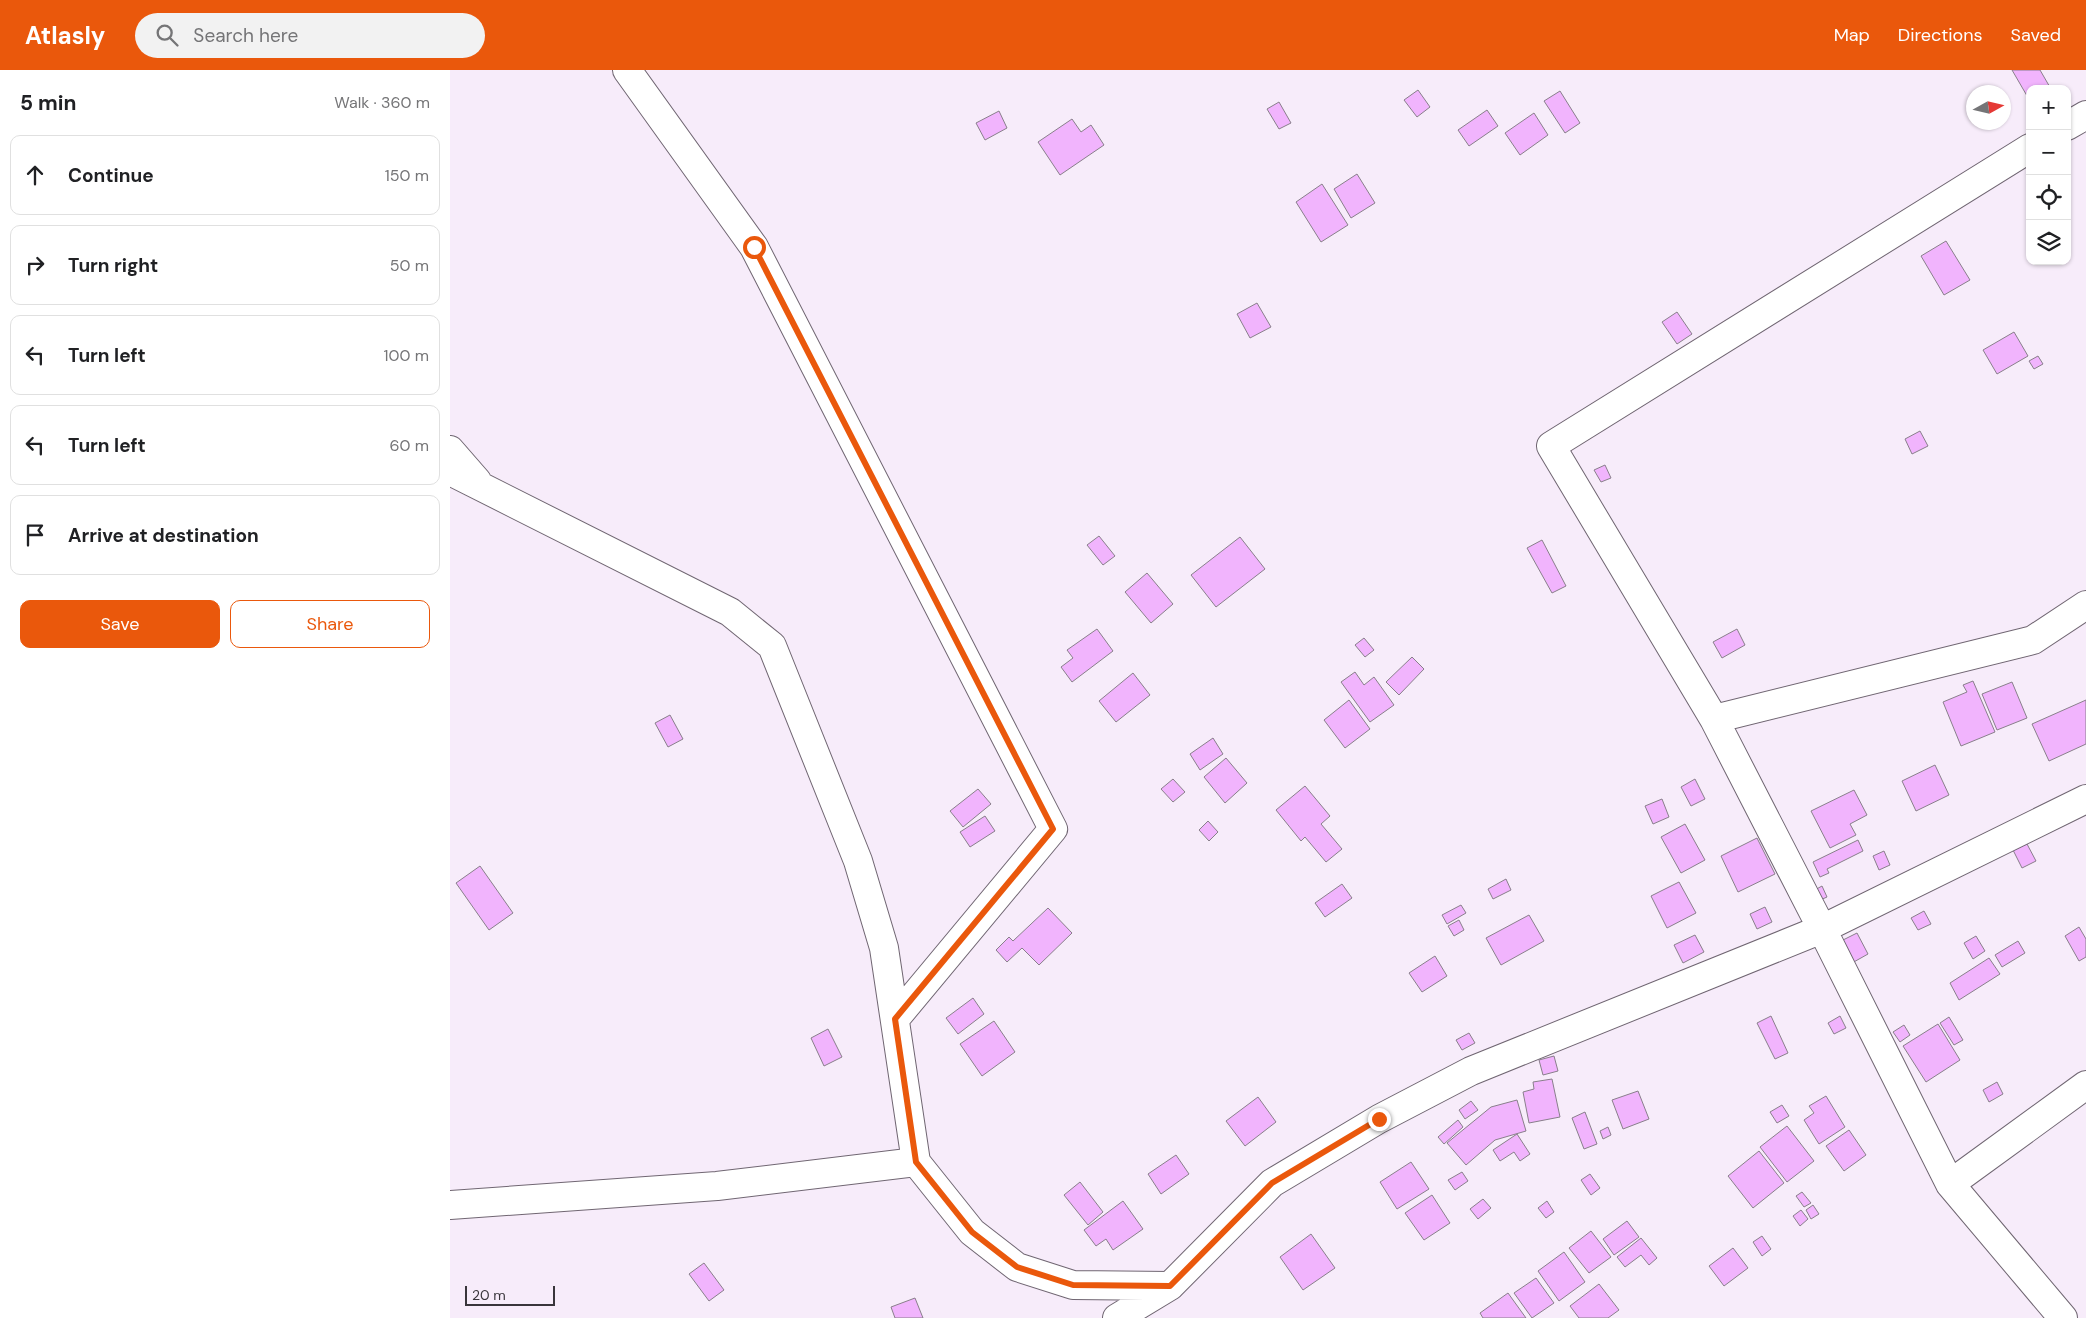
<!DOCTYPE html>
<html lang="en">
<head>
<meta charset="utf-8">
<style>
	:root { --surface:#fff; --page:#f2f2f2; --text:#202124; --muted:#757577; --line:#e0e0e0; --accent:#ea580c }
	body { margin:0; font-family:"DM Sans",sans-serif; background:var(--page); color:var(--text) }
	.controls { position:absolute; right:15px; top:15px; display:grid; overflow:hidden; border-radius:10px; box-shadow:0 1px 4px #0004 }
	.controls button { width:45px; height:45px; display:grid; place-items:center; padding:0; border:0; border-bottom:1px solid var(--line); background:var(--surface); color:var(--text); font:25px sans-serif }
	.compass { position:absolute; left:1516px; top:15px; width:45px; height:45px; border-radius:50%; background:var(--surface); box-shadow:0 1px 4px #0004; rotate:82deg }
	.scale { position:absolute; left:15px; bottom:12px; width:90px; box-sizing:border-box; padding-left:5px; border:2px solid #39353b; border-top:0; font-size:14px; line-height:18px; white-space:nowrap; color:#39353b; -webkit-text-stroke:4px #f7ecfa; paint-order:stroke }
	.stop { position:absolute; width:15px; height:15px; margin:-11px; border:4px solid #ea580c; border-radius:50%; background:#fff }
	.stop.end { background:#ea580c; border-color:#fff; box-shadow:0 1px 5px #0008 }
	.list { margin:0; padding:0; list-style:none }
	h2 { display:flex; justify-content:space-between; align-items:center; height:65px; margin:0; padding:0 20px; font-size:21px }
	h2 small { font-size:16px; font-weight:400; color:var(--muted) }
	.list li { display:grid; grid-template-columns:32px 1fr auto; gap:15px; align-items:center; box-sizing:border-box; height:80px; margin:0 10px 10px; padding:0 10px; border:1px solid var(--line); border-radius:10px }
	.list b { display:block; font-size:19px; white-space:nowrap }
	.list em { font-size:16px; font-style:normal; color:var(--muted) }
	.actions { display:flex; gap:10px; padding:15px 20px }
	.actions a { flex:1; padding:11px 0; border:1px solid var(--accent); border-radius:10px; text-align:center; font-size:18px; color:var(--accent) }
	.actions .main { background:var(--accent); color:#fff }
	.icon { flex:none; width:28px; height:28px; fill:none; stroke:currentColor; stroke-width:2; stroke-linecap:round; stroke-linejoin:round }
	.map { position:relative; flex:none; width:1636px; height:1248px; overflow:hidden }
	header { display:flex; align-items:center; gap:30px; box-sizing:border-box; height:70px; padding:0 25px; background:var(--accent); color:#fff }
	header strong { font-size:24px }
	nav { display:flex; gap:28px; margin-inline-start:auto; font-size:18px }
	.search { width:350px; height:45px; background:var(--page); display:flex; align-items:center; gap:12px; box-sizing:border-box; padding:0 18px; border-radius:28px; color:var(--muted); font-size:19px }
	main { display:flex }
	aside { flex:1; background:var(--surface) }
	.map>svg:first-child { display:block }
	.building { fill:#f1b4fd; stroke:#897f8b }
	.lines { fill:none; stroke-linecap:round; stroke-linejoin:round }
	.minor-casing { stroke:#706672; stroke-width:30 }
	.minor { stroke:#fff; stroke-width:28 }
	.route { stroke:#ea580c; stroke-width:6 }
</style>
</head>
<body>
<header>
<strong>Atlasly</strong>
<div class="search"><svg class="icon" aria-label="search" viewBox="0 0 24 24"><circle cx="10" cy="10" r="6"/><path d="M15 15l6 6"/></svg>Search here</div>
<nav><a>Map</a><a>Directions</a><a>Saved</a></nav>
</header>
<main>
<aside>
<h2>5 min<small>Walk · 360 m</small></h2>
<ul class="list">
<li><svg class="icon" aria-label="ahead" viewBox="0 0 24 24"><path d="M12 20V5M6 11l6-6 6 6"/></svg><div><b>Continue</b></div><em>150 m</em></li>
<li><svg class="icon" aria-label="right" viewBox="0 0 24 24"><path d="M7 20v-9h11M14 6l5 5-5 5"/></svg><div><b>Turn right</b></div><em>50 m</em></li>
<li><svg class="icon" aria-label="left" viewBox="0 0 24 24"><path d="M17 20v-9H6M10 6l-5 5 5 5"/></svg><div><b>Turn left</b></div><em>100 m</em></li>
<li><svg class="icon" aria-label="left" viewBox="0 0 24 24"><path d="M17 20v-9H6M10 6l-5 5 5 5"/></svg><div><b>Turn left</b></div><em>60 m</em></li>
<li><svg class="icon" aria-label="arrive" viewBox="0 0 24 24"><path d="M6 21V4h12l-3 4 3 4H6"/></svg><div><b>Arrive at destination</b></div></li>
</ul>
<div class="actions"><a class="main">Save</a><a>Share</a></div>
</aside>
<div class="map">
<svg width="1636" height="1248" viewBox="0 0 1636 1248">
	<rect width="100%" height="100%" fill="#f7ecfa"/>
	<!-- building -->
	<path class="building" d="M1562 0H1590L1601 19H1580V31Z
		M968 20 980 37 967 47 954 30Z
		M1110 21 1130 53 1115 63 1094 31Z
		M829 32 841 53 829 59 817 39Z
		M1037 40 1048 56 1019 76 1008 60Z
		M549 41 557 58 535 70 526 53Z
		M1084 43 1098 65 1070 85 1055 63Z
		M622 49 631 62 641 55 654 75 610 105 588 72Z
		M907 104 925 133 901 148 884 119Z
		M872 114 898 155 871 172 846 132Z
		M1496 171 1520 210 1494 225 1471 186Z
		M807 233 821 257 800 268 787 244Z
		M1227 242 1242 264 1227 274 1212 252Z
		M1564 262 1578 286 1547 304 1533 280Z
		M1588 286 1593 294 1584 299 1579 291Z
		M1470 361 1478 376 1462 384 1455 369Z
		M1155 395 1161 408 1151 412 1144 400Z
		M649 466 665 486 653 495 637 475Z
		M790 467 815 499 766 537 741 505Z
		M1092 470 1116 516 1102 523 1077 478Z
		M697 503 723 534 701 553 675 522Z
		M647 559 663 581 622 612 611 597 623 588 617 580Z
		M1287 559 1295 575 1272 588 1263 572Z
		M914 568 924 580 915 587 905 575Z
		M962 587 974 599 949 625 936 612Z
		M905 602 914 615 924 607 944 635 920 652 891 612Z
		M683 603 700 625 666 652 649 631Z
		M1523 611 1545 662 1511 676 1493 632 1517 622 1513 615Z
		M1562 612 1577 648 1547 660 1532 624Z
		M899 630 920 659 895 678 874 650Z
		M1636 630V674L1599 691 1582 654Z
		M220 645 233 669 218 677 205 653Z
		M763 668 773 684 750 700 740 684Z
		M776 688 797 713 775 733 754 707Z
		M1485 695 1499 725 1466 741 1452 711Z
		M723 709 735 722 723 732 711 719Z
		M1245 709 1255 729 1241 736 1231 717Z
		M855 716 880 746 871 754 892 779 876 792 855 767 851 771 826 740Z
		M528 719 541 734 513 757 500 741Z
		M1404 720 1417 745 1400 754 1406 765 1380 778 1361 741Z
		M1212 729 1219 747 1203 754 1195 736Z
		M535 746 545 761 520 777 510 762Z
		M758 751 768 762 759 771 749 760Z
		M1235 754 1255 790 1231 803 1211 767Z
		M1307 768 1325 804 1288 822 1271 786Z
		M1408 770 1413 781 1377 799 1379 803 1370 807 1363 792Z
		M1577 774 1586 791 1572 798 1563 780Z
		M1434 781 1440 795 1429 800 1423 786Z
		M30 796 63 843 39 860 6 813Z
		M1056 809 1061 820 1043 829 1038 819Z
		M1229 812 1246 843 1217 858 1201 826Z
		M892 814 902 828 875 847 865 833Z
		M1372 816 1377 827 1368 831 1363 821Z
		M1011 835 1016 843 997 854 992 845Z
		M1315 837 1322 852 1307 859 1300 844Z
		M598 838 622 863 589 895 572 878 557 892 546 880 559 867 563 871Z
		M1474 841 1481 854 1468 860 1461 848Z
		M1079 845 1094 871 1051 895 1036 868Z
		M1009 850 1014 860 1004 866 998 856Z
		M1629 857 1636 869V887L1629 891 1615 866Z
		M1407 863 1418 884 1402 893 1391 871Z
		M1245 865 1254 882 1233 893 1224 875Z
		M1526 866 1535 881 1523 889 1514 873Z
		M1568 871 1575 883 1552 897 1545 885Z
		M985 886 997 906 972 922 959 903Z
		M1539 888 1550 904 1509 930 1500 913Z
		M523 928 534 944 508 964 496 948Z
		M1321 946 1338 983 1325 989 1307 953Z
		M1390 946 1396 958 1384 964 1378 953Z
		M1499 947 1513 970 1504 975 1490 953Z
		M544 951 565 982 532 1006 510 974Z
		M1488 954 1510 990 1476 1012 1453 976Z
		M1454 955 1460 965 1450 972 1443 962Z
		M378 959 392 987 374 996 361 968Z
		M1019 963 1025 973 1012 980 1006 970Z
		M1104 986 1108 1001 1093 1005 1089 990Z
		M1102 1009 1110 1047 1079 1053 1073 1022 1084 1019 1083 1012Z
		M1547 1012 1553 1024 1539 1032 1533 1020Z
		M1188 1021 1199 1049 1173 1059 1162 1030Z
		M1376 1026 1395 1057 1369 1074 1354 1050 1364 1043 1359 1036Z
		M808 1027 826 1052 795 1076 776 1051Z
		M1067 1030 1076 1061 1045 1070 1016 1095 997 1073 1041 1037Z
		M1021 1031 1028 1040 1015 1049 1009 1040Z
		M1332 1035 1339 1046 1327 1053 1320 1042Z
		M1135 1042 1147 1074 1134 1079 1122 1048Z
		M1008 1050 1013 1057 994 1074 988 1067Z
		M1337 1056 1364 1091 1337 1112 1310 1077Z
		M1158 1057 1161 1065 1153 1069 1150 1061Z
		M1399 1060 1416 1085 1394 1101 1376 1076Z
		M1067 1064 1080 1084 1070 1091 1064 1082 1050 1091 1043 1080Z
		M1309 1081 1334 1113 1303 1138 1278 1106Z
		M726 1085 739 1104 711 1124 698 1104Z
		M961 1092 979 1119 947 1139 930 1112Z
		M1012 1102 1018 1111 1005 1120 998 1110Z
		M1140 1104 1150 1118 1141 1125 1131 1110Z
		M630 1112 653 1142 638 1155 614 1125Z
		M1352 1122 1361 1133 1354 1137 1346 1126Z
		M982 1125 1000 1153 974 1170 955 1143Z
		M1033 1129 1041 1138 1028 1149 1020 1139Z
		M673 1131 693 1159 663 1180 656 1169 646 1176 634 1160Z
		M1097 1131 1104 1142 1096 1148 1088 1138Z
		M1363 1135 1369 1144 1361 1149 1356 1140Z
		M1351 1140 1358 1149 1350 1156 1343 1146Z
		M1177 1151 1189 1167 1164 1185 1153 1169Z
		M1141 1161 1161 1187 1139 1203 1119 1178Z
		M861 1164 885 1198 853 1220 830 1187Z
		M1312 1166 1321 1179 1312 1186 1303 1172Z
		M1191 1168 1207 1188 1199 1195 1191 1185 1175 1197 1167 1187Z
		M1283 1178 1298 1198 1274 1216 1259 1196Z
		M1114 1182 1135 1212 1109 1231 1088 1201Z
		M254 1193 274 1220 259 1231 239 1204Z
		M1086 1208 1104 1233 1082 1248 1064 1223Z
		M1149 1214 1169 1240 1158 1248H1129L1120 1236Z
		M1058 1223 1076 1248H1033L1030 1243Z
		M465 1228 473 1248H445L441 1237Z"/>
	<g class="lines">
		<defs>
			<path id="minor" d="M177 0 304 177 603 759 445 949
				M1617 56 1636 45
				M1580 78 1101 376 1264 649 1372 859 1500 1114 1636 1015
				M0 380 27 411
				M0 401 280 542 322 576 408 791 434 878 466 1092
				M1264 649 1583 570 1636 535
				M1500 1114 1613 1248
				M0 1135 267 1116 466 1092 522 1162 567 1197 623 1215 720 1216
				M667 1248 720 1216 822 1113 929 1049 1021 1001 1372 859 1636 729"/>
		</defs>
		<!-- minor casing -->
		<use href="#minor" class="minor-casing"/>
		<!-- minor -->
		<use href="#minor" class="minor"/>
	</g>
	<g class="lines">
		<!-- route -->
		<path class="route" d="M304 177 603 759 445 949 466 1092 522 1162 567 1197 623 1215 720 1216 822 1113 929 1049"/>
	</g>
</svg>
<div class="controls">
<button>+</button>
<button>−</button>
<button><svg class="icon" aria-label="locate" viewBox="0 0 24 24"><circle cx="12" cy="12" r="6"/><path d="M12 2v4M12 18v4M2 12h4M18 12h4"/></svg></button>
<button><svg class="icon" aria-label="layers" viewBox="0 0 24 24"><path d="M12 4l9 5-9 5-9-5zM3 14l9 5 9-5"/></svg></button>
</div>
<svg class="compass" viewBox="-18 -18 36 36"><path d="M0-13l5 13h-10z" fill="#e53935"/><path d="M0 13l5-13h-10z" fill="#757577"/></svg>
<div class="scale">20 m</div>
<div class="stop" style="left:304px;top:177px"></div>
<div class="stop end" style="left:929px;top:1049px"></div>
</div>
</main>
</body>
</html>
